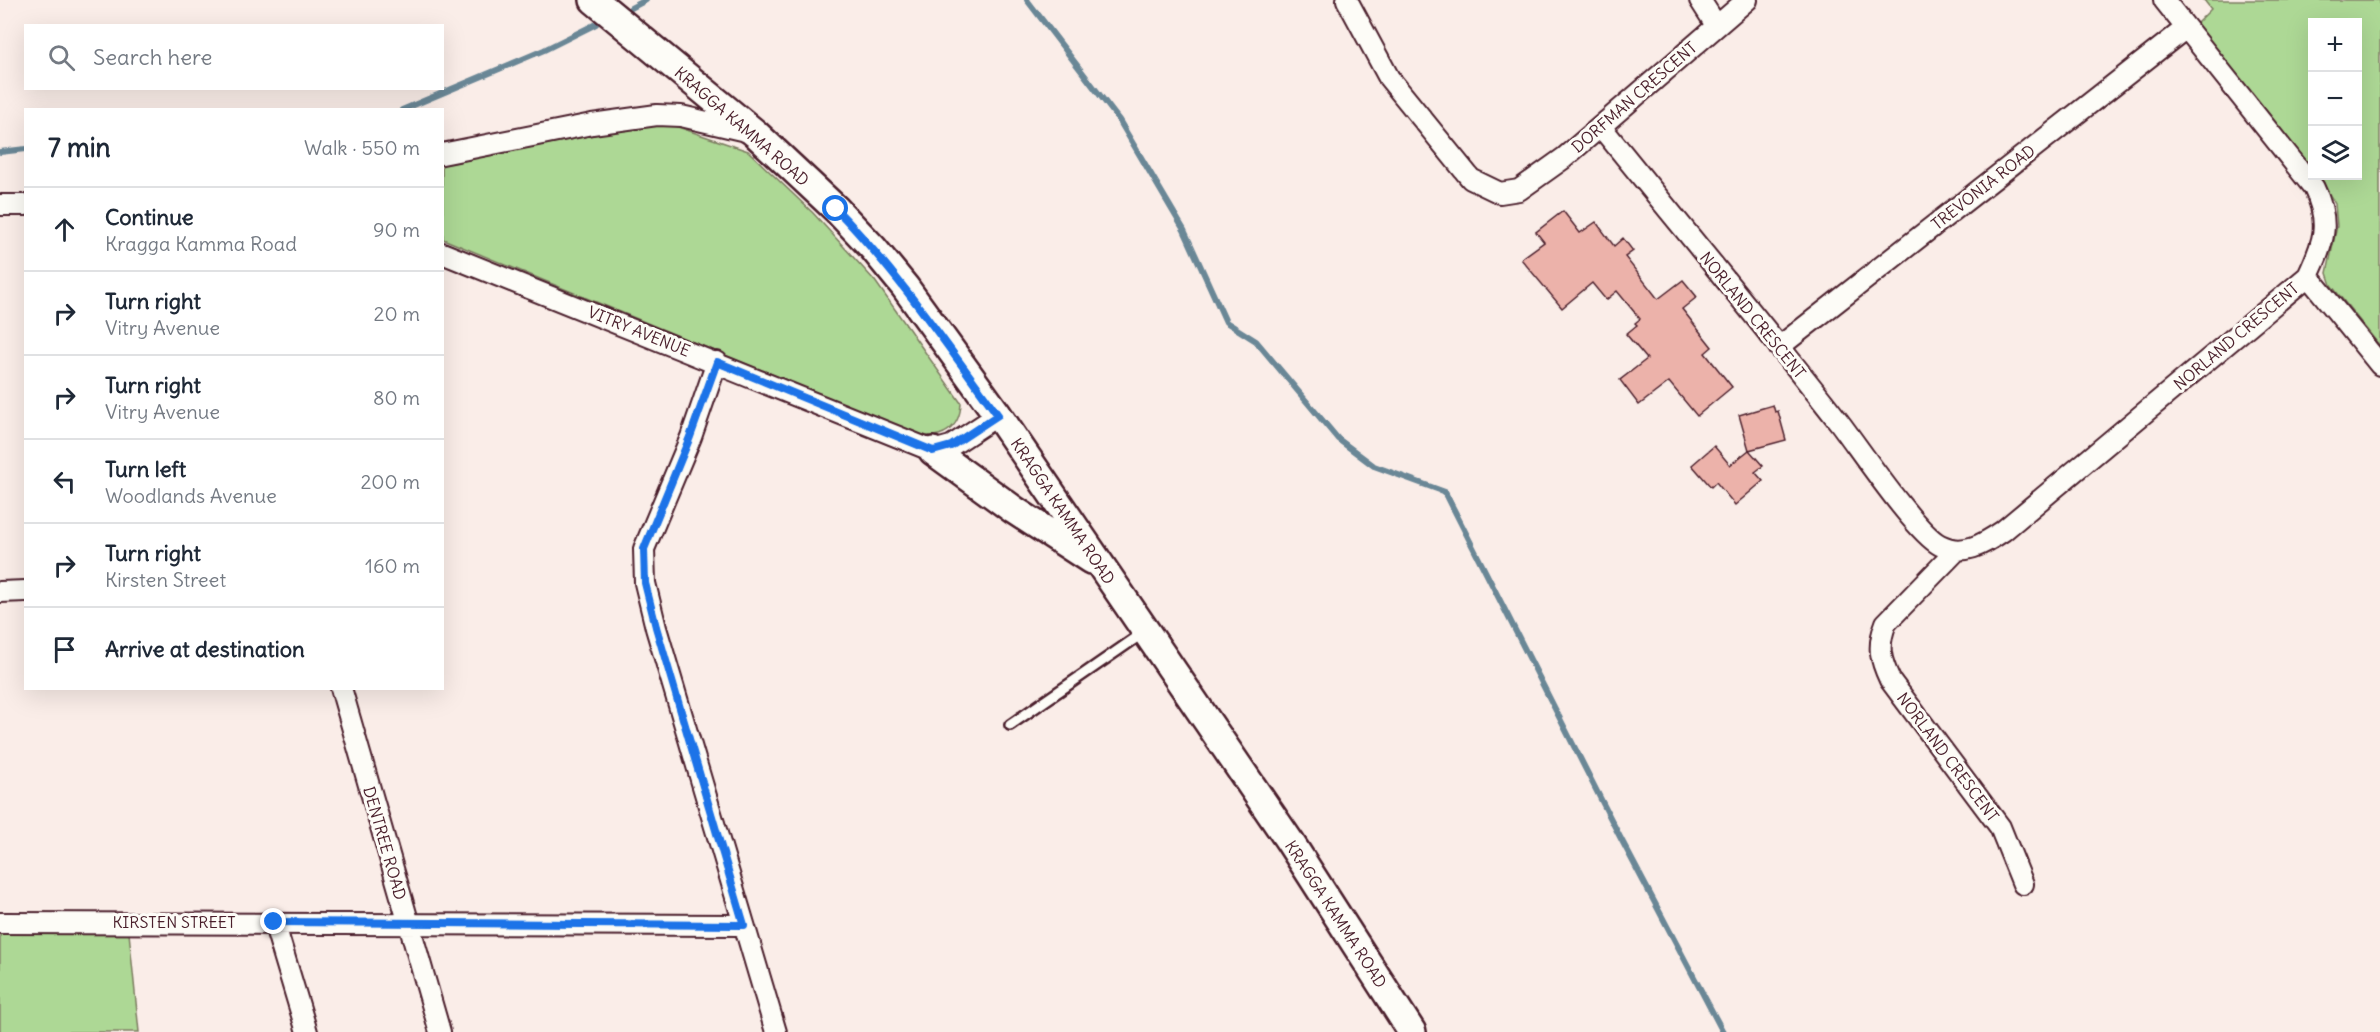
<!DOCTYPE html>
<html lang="en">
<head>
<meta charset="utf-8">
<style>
	:root { --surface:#fff; --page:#f2f2f3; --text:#1f2937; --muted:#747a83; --line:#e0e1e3 }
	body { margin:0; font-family:Delius,sans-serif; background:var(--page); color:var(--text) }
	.controls { position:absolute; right:18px; top:18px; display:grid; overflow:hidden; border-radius:0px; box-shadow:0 6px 24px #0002 }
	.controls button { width:54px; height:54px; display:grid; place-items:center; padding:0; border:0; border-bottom:2px solid var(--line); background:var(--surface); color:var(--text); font:30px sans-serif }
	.stop { position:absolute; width:18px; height:18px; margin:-14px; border:4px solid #1a73e8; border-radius:50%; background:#fff }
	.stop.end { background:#1a73e8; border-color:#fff; box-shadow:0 2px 6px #0008 }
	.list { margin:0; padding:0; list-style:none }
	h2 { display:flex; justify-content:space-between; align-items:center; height:78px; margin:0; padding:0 24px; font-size:26px }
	h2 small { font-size:20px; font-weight:400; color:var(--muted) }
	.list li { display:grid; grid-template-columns:39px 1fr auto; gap:18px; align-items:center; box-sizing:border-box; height:84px; padding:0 24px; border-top:2px solid var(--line) }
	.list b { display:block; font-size:22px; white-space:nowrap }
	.list p { margin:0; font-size:20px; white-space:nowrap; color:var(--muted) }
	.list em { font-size:20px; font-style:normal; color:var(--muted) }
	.icon { flex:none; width:33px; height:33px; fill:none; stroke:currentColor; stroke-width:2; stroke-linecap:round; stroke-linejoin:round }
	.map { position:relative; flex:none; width:2380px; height:1032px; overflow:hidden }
	.search { position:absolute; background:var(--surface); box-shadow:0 6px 24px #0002; left:24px; top:24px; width:420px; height:66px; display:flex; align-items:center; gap:15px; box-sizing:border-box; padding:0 21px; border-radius:0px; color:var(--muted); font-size:22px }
	.panel { position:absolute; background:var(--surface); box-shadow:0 6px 24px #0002; left:24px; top:108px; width:420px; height:582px; border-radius:0px }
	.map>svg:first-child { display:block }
	.green { fill:#add895; stroke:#7c7c60; stroke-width:1.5 }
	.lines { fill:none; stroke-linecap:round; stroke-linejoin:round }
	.stream { stroke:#6a8796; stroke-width:6 }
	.building { fill:#ecb2aa; stroke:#4a1f2b; stroke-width:1.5 }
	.lane-casing { stroke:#4a1f2b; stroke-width:14 }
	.street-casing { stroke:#4a1f2b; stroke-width:24 }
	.secondary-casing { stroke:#4a1f2b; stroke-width:32 }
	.lane { stroke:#fdfcf7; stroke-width:9 }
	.street { stroke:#fdfcf7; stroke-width:20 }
	.secondary { stroke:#fdfcf7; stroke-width:27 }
	.route { stroke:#1a73e8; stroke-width:8 }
	.labels { text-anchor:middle; stroke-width:6; stroke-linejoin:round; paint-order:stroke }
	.street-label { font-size:16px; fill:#4a1f2b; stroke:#fdfcf7 }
</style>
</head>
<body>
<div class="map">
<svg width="2380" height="1032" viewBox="0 0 2380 1032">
	<rect width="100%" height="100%" fill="#faede8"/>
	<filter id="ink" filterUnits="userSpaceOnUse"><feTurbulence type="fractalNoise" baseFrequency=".0167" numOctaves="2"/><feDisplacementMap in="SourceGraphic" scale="12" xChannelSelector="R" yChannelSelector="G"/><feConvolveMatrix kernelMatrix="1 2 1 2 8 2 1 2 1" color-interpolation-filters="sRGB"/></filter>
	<g filter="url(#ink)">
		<!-- green -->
		<path class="green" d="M2204 0H2380V346L2331 285 2327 273 2337 226 2335 204 2319 176H2358V22H2312V168L2196 24 2211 9Z
			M643 125 675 126 748 151 813 213 875 281 961 403C960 429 941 441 917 434L443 239 442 165Z
			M129 933 139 1032H0V934Z"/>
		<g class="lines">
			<!-- stream -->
			<path class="stream" d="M1027 0 1119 120 1184 230 1226 322 1256 341 1338 439 1374 466 1445 492 1620 837 1723 1032
				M631 8 646 0
				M402 110 544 50 596 24
				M0 152 26 149"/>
		</g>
		<!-- building -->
		<path class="building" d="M1563 211 1580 233 1596 222 1614 246 1623 238 1633 251 1625 257 1658 299 1683 280 1697 297 1682 309 1712 347 1705 353 1732 387 1697 416 1669 382 1639 405 1620 380 1647 359 1626 334 1637 325 1635 323 1640 319 1617 291 1606 300 1592 283 1562 308 1521 259 1544 242 1536 232Z
			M1773 405 1775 412 1778 411 1786 440 1749 450 1763 466 1755 472 1763 481 1735 505 1716 482 1711 487 1692 465 1714 446 1730 465 1749 450 1739 415Z"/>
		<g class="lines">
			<defs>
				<path id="lane" d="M1010 725 1143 633"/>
				<path id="street" d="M1347 0 1389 78 1471 179 1500 193 1519 190 1564 158 1747 0
					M1700 0 1716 25
					M1602 128C1681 226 1762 323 1839 422 1859 448 1916 533 1940 545 1963 557 1984 544 2003 531L2308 276C2324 242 2331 223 2314 188L2164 0
					M442 154 592 124 657 115 681 116 750 132
					M0 205H26
					M442 253 933 451 951 446 998 415
					M2308 276 2380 365
					M1779 347 2186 28
					M717 362 691 437 644 549 645 583 656 628 776 1032
					M1956 551 1886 623C1877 646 1880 659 1890 680L2000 827 2023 884
					M0 592 26 591
					M341 688 440 1032
					M274 922 307 1032
					M0 923 744 925"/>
				<path id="secondary" d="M594 0 756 134 836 209 873 248 905 287 998 415 1290 842 1412 1032
					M933 451 1014 510 1091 560"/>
			</defs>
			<!-- lane casing -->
			<use href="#lane" class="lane-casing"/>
			<!-- street casing -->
			<use href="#street" class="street-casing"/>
			<!-- secondary casing -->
			<use href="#secondary" class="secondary-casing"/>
			<!-- lane -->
			<use href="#lane" class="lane"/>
			<!-- street -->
			<use href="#street" class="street"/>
			<!-- secondary -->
			<use href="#secondary" class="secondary"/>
		</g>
	</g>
	<g class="lines" filter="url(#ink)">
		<!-- route -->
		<path class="route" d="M274 922 744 925 656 627 645 583 644 549 690 437 717 362 933 451 951 446 998 415C946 344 897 272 836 209"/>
	</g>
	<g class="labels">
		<!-- street labels -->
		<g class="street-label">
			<text transform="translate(1634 97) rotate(-41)" y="6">DORFMAN CRESCENT</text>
			<text transform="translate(742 126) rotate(41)" y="6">KRAGGA KAMMA ROAD</text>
			<text transform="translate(1983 187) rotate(-38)" y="6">TREVONIA ROAD</text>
			<text transform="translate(1753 315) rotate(51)" y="6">NORLAND CRESCENT</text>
			<text transform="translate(639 331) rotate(22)" y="6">VITRY AVENUE</text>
			<text transform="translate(2236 336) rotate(-40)" y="6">NORLAND CRESCENT</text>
			<text transform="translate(1063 511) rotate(56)" y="6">KRAGGA KAMMA ROAD</text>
			<text transform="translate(1948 757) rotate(53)" y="6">NORLAND CRESCENT</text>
			<text transform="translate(385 843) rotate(74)" y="6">DENTREE ROAD</text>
			<text transform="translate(1336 914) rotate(57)" y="6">KRAGGA KAMMA ROAD</text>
			<text x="174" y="928">KIRSTEN STREET</text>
		</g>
	</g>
</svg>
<div class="controls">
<button>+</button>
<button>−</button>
<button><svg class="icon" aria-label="layers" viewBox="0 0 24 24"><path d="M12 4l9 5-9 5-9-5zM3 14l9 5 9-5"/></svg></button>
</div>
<div class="stop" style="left:836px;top:209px"></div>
<div class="stop end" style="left:274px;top:922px"></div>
<div class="search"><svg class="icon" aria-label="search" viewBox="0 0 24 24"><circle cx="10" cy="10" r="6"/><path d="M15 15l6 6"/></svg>Search here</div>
<section class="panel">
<h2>7 min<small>Walk · 550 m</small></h2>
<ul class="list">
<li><svg class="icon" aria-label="ahead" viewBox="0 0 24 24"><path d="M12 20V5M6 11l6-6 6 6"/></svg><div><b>Continue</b><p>Kragga Kamma Road</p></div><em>90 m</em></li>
<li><svg class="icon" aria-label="right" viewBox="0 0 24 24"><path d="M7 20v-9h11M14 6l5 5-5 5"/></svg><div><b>Turn right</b><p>Vitry Avenue</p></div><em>20 m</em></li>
<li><svg class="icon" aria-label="right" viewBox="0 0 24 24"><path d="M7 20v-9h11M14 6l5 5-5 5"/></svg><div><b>Turn right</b><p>Vitry Avenue</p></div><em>80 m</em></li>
<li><svg class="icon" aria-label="left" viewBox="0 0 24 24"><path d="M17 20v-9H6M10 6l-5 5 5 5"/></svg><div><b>Turn left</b><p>Woodlands Avenue</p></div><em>200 m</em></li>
<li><svg class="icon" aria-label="right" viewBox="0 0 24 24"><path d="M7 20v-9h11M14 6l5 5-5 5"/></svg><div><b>Turn right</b><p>Kirsten Street</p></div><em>160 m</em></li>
<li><svg class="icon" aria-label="arrive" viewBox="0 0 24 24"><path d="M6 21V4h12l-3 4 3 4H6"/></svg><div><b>Arrive at destination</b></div></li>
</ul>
</section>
</div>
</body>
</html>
